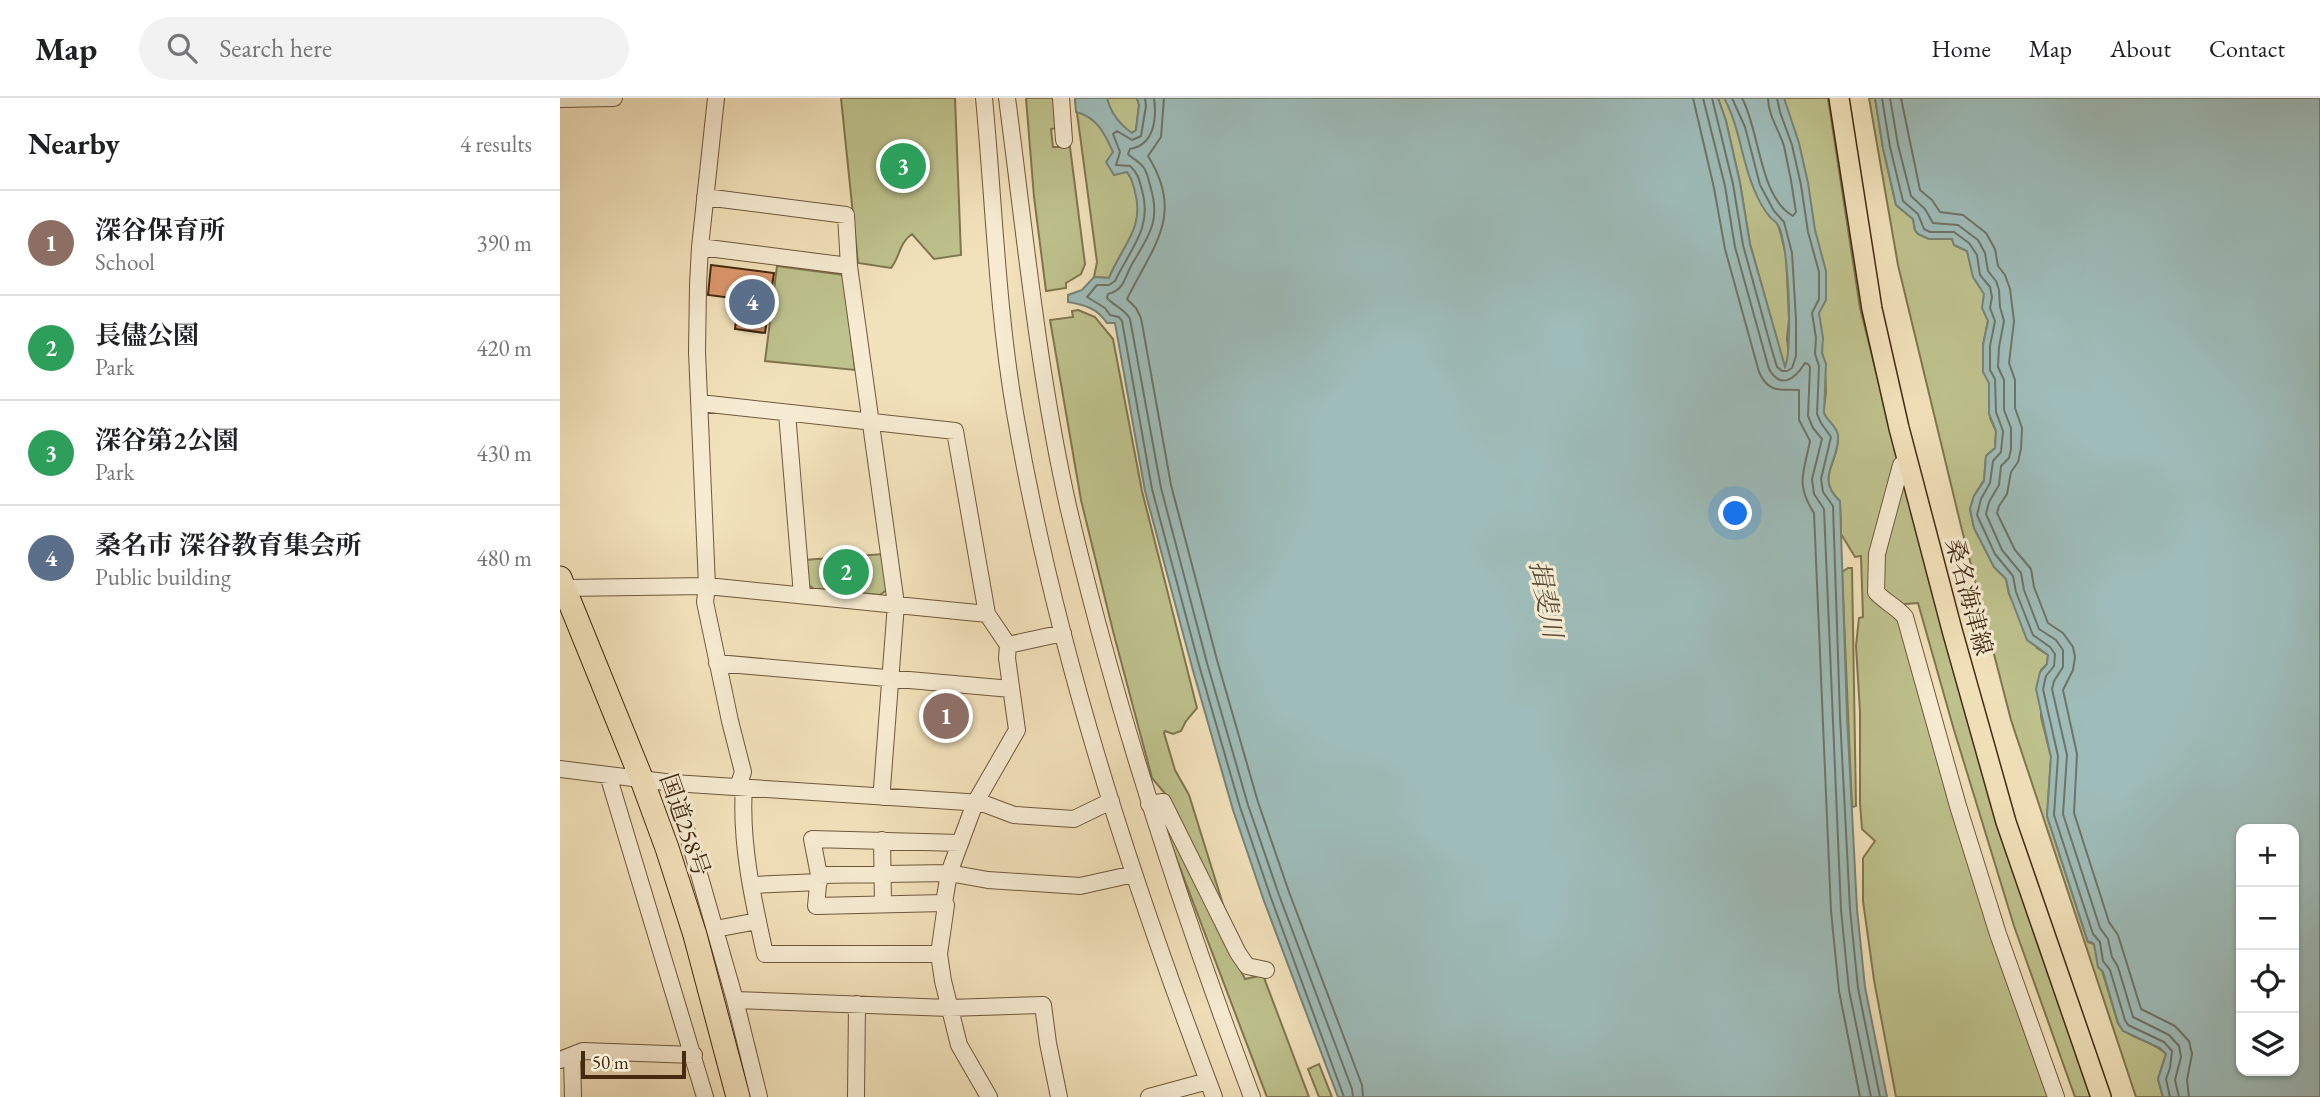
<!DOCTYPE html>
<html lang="en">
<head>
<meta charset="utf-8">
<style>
	:root { --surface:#fff; --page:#f2f2f2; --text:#202124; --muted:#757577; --line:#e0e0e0; --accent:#d93025 }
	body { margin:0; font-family:"EB Garamond","Noto Serif JP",serif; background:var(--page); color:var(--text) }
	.controls { position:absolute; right:21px; bottom:21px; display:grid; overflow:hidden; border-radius:14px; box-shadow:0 2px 5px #0004 }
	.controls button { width:63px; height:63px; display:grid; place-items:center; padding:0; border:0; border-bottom:2px solid var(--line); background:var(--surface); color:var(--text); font:35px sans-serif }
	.scale { position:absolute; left:21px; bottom:18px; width:105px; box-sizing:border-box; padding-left:7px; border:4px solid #432a11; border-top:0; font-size:19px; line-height:24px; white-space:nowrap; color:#432a11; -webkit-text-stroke:5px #f7ecd3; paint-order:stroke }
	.you { position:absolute; left:1176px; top:416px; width:24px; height:24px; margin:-18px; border:5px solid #fff; border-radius:50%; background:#1a73e8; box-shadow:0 0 0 10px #1a73e833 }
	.badge { display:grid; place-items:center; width:46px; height:46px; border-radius:50%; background:var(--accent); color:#fff; font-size:23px; font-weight:700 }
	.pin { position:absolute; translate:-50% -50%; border:4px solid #fff; box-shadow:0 2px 7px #0006 }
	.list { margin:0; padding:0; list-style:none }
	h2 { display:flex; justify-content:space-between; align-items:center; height:91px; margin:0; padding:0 28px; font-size:30px }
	h2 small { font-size:23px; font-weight:400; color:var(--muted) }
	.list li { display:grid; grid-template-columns:46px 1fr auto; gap:21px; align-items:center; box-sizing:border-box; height:105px; padding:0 28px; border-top:2px solid var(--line) }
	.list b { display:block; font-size:26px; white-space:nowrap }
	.list p { margin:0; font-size:23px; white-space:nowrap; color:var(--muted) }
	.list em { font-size:23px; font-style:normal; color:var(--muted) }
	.icon { flex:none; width:38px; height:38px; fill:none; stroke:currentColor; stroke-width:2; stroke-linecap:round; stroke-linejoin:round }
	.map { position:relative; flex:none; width:1760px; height:999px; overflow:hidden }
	header { display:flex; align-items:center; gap:42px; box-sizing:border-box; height:98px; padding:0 35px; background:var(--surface); border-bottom:2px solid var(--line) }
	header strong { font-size:33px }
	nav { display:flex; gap:38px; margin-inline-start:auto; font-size:24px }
	.search { width:490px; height:63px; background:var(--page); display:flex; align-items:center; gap:18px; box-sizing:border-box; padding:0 24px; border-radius:38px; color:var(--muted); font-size:26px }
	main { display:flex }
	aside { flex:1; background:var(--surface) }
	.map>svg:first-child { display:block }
	.green { fill:#bec28d; stroke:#80764f; stroke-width:2 }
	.water { fill:#9ebcb9; stroke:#7a8276; stroke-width:2; fill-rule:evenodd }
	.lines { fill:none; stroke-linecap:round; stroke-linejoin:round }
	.shore { stroke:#707365; stroke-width:2 }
	.building { fill:#df9a6f; stroke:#432a11; stroke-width:2 }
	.minor-casing { stroke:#6f583c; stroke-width:18 }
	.major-casing { stroke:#432a11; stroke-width:22 }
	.highway-casing { stroke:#432a11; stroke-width:25 }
	.minor { stroke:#f7ecd3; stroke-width:16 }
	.major { stroke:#f2e2bb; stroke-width:19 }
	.highway { stroke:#f2e2bb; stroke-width:23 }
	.labels { text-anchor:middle; stroke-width:6; stroke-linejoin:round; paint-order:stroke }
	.street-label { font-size:24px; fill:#432a11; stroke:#f7ecd3 }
	.water-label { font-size:26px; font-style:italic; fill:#5a4e3b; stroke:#f7ecd3 }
</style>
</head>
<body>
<header>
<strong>Map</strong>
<div class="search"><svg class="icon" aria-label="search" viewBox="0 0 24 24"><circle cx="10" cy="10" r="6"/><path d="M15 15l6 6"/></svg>Search here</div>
<nav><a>Home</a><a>Map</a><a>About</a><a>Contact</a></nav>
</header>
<main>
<aside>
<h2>Nearby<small>4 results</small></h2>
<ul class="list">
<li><span class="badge" style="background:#8d6e63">1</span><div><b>深谷保育所</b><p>School</p></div><em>390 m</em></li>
<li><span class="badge" style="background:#2e9e5b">2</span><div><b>長儘公園</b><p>Park</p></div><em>420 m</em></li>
<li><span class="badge" style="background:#2e9e5b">3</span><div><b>深谷第2公園</b><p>Park</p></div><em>430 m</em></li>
<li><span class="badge" style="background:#5c6f8a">4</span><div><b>桑名市 深谷教育集会所</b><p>Public building</p></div><em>480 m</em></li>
</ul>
</aside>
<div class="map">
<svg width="1760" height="999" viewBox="0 0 1760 999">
	<rect width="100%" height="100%" fill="#f2e2bb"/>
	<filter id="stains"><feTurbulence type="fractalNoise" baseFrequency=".00286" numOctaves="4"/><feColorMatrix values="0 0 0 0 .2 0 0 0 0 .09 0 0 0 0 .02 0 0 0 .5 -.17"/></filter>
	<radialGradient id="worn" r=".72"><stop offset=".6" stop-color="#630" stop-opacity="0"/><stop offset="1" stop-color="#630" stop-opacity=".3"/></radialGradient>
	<!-- green -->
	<path class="green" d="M281 0H395L401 157 374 161 352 136C339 145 340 159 331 170L298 165Z
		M466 0H497V30L491 31 493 49H510L525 166 521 176 506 185V190L486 193 474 99Z
		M515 0H577L579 7 576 32 572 35 567 74C572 80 573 85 576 93 585 130 562 148 549 180L534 179 537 164Z
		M1158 0H1181L1221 137 1226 157 1229 221 1227 241 1229 258 1225 270 1190 146 1180 85 1166 23Z
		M1218 0H1268L1300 210 1332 337 1534 999H1515L1454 828 1394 632 1358 505 1345 506 1340 519 1490 999H1336L1314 882 1303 803V760L1315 743 1302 731 1300 705V614L1296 548 1299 520 1303 519 1301 458 1295 459 1281 436 1280 404C1254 378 1280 365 1278 338 1277 328 1265 325 1264 315 1263 308 1266 300 1266 293 1266 280 1264 267 1262 255Z
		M1309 0H1315L1323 50 1336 107 1353 121 1355 132 1358 136 1369 141H1392L1394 147 1407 153 1416 183 1423 190 1425 199 1428 223 1423 247 1429 285 1430 320 1436 333 1435 350 1426 358 1424 382 1414 398 1410 411 1414 430 1434 469 1446 481 1449 496 1477 550 1488 557 1487 566 1481 572V619L1491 659 1487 718 1528 844 1534 846 1558 925C1567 941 1593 942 1606 956L1598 981 1603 999H1576L1451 622 1401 428 1338 167Z
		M217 168 284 177 295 272 205 263Z
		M518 212 535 219 553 241 582 393 637 610 626 623 621 633 613 636 605 633 604 635 615 672 629 697 675 845 607 698 592 680 553 533 521 402 490 222 513 219 512 213Z
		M323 456 329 490 320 497 254 491 246 485 245 462Z
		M1288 470H1292L1296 708 1292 709 1282 474Z
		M607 724 685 881 703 877 749 999H707L603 725Z
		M759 966 772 999H759L748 971Z"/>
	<!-- water -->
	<path class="water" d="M515 0H547C551 16 559 26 572 35L576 32 579 7 577 0H1158L1166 23 1180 85 1190 146 1225 269C1233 252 1229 144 1218 127 1216 123 1212 122 1210 119 1203 111 1198 101 1194 91 1181 61 1180 29 1164 0H1224L1239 45 1248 85 1255 132 1266 173V202L1259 215 1263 240 1262 255 1266 266 1264 315C1268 324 1279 330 1278 340 1278 366 1255 380 1280 403L1287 617 1297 811 1305 889 1327 999H778L704 803 673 712 632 569 585 393 555 225H547C537 210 525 207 508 204V197L522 192 534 179 549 180C562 148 585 130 575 94 573 86 572 80 567 74L554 77 546 64 553 54C545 36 537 19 516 14Z
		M1315 0H1760V999H1603L1598 981 1606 956 1600 950 1563 933 1558 925 1543 874 1538 869 1534 846 1531 844H1528L1487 718 1491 659 1476 591 1480 574 1487 566 1488 557 1467 542 1449 495 1446 481 1434 469 1414 430 1410 411 1414 398 1424 383 1426 358 1435 350 1436 333 1429 316V285L1423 274V247L1428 223 1422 210 1424 196 1413 179 1407 153 1394 147 1392 141H1369L1358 136 1355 132 1353 121 1336 107 1323 50ZM1734 731V973H1681V731Z"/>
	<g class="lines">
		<!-- shore -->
		<path class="shore" d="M585 0 586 8 581 38 572 42 557 33 553 36 560 54 556 67 570 68C578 75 579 81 582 92 593 130 570 151 555 183L549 187H537L527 199 545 210 550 217 559 219 562 223 592 391 639 567 680 709 711 800 784 999
			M594 0C597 21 594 47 570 51L568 56C573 61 580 64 584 70 588 76 589 84 591 91 601 125 587 140 571 168 564 181 564 192 548 196L547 200C554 208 565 211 570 221L601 390 647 565 688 707 719 797 792 991 793 999
			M604 0 601 39 588 58C625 117 593 148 567 201L576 210 581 220 611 387 657 562 698 704 729 794 802 987 803 999
			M1133 0 1154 90 1165 151 1199 274C1209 296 1220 291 1239 292V322L1250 343C1244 374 1235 386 1254 415L1271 813 1279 893 1300 999
			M1143 0 1165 88 1175 149 1209 271C1221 292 1235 281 1245 265L1248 266 1250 269 1248 318 1253 330 1262 341 1252 381 1254 396 1264 411 1281 812 1289 892 1311 999
			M1152 0 1173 86 1183 147 1211 249 1217 269 1222 273H1227L1232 270 1236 258V221L1232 155 1224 124 1214 113 1200 87 1185 29 1172 0
			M1182 0C1200 33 1199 99 1233 118L1236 114C1233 92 1229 70 1224 48 1219 32 1208 17 1208 0
			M1217 0 1220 14 1232 47 1241 87 1248 134 1259 174V201L1252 215 1256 240 1255 256 1259 268 1257 316 1261 325 1271 339 1261 381 1263 394 1273 408 1280 618 1290 811 1298 890 1320 999
			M1322 0 1330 49 1343 103 1358 116 1364 131 1370 134H1394L1409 145 1417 157 1420 177 1430 189 1432 199 1430 210 1435 223 1430 248V272L1435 281 1436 314 1443 333 1441 354 1433 363 1430 385 1421 401 1417 417 1435 456 1453 478 1456 494 1473 537 1490 549 1495 556 1494 568 1486 578 1483 591 1498 658 1494 717 1533 836 1540 844 1543 863 1550 872 1565 922 1568 927 1604 944 1612 953 1610 970 1606 981 1610 999
			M1330 0 1338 47 1351 98 1365 111 1373 125 1398 127 1418 142 1425 155 1428 173 1436 183 1439 192 1440 209 1444 223 1439 249 1438 269 1444 282V312L1451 330V351L1449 360 1441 368 1439 387 1429 404 1426 416 1442 452 1461 475 1464 492 1479 531 1496 542 1503 552V569L1494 583 1492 591 1507 657 1503 716 1540 830 1548 841 1552 859 1558 869 1573 919 1609 937 1619 948 1621 959 1615 982 1619 999
			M1341 0 1360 92 1372 102 1380 114 1403 117 1426 135 1435 151 1438 168 1445 177 1450 191 1454 223 1449 265 1455 282V310L1462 330 1461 351 1458 364 1451 374 1447 396 1439 408 1437 415 1455 452 1471 471 1474 489 1488 525 1503 535 1513 549 1515 559 1513 572 1503 592 1517 656 1514 715 1549 824 1558 837 1581 911 1615 928 1629 943 1632 956 1627 982 1629 999"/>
	</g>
	<!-- building -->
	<path class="building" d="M151 167 214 175 205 235 175 231 178 208 172 200 148 197Z"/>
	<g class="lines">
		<defs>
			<path id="minor" d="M156 0 140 149 138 187 137 254 147 488 145 504 170 623 183 674 178 689
				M424 0C434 105 437 211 455 315 495 549 570 778 654 999
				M447 0C465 136 478 274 508 408 555 609 619 806 692 999
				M501 0 504 42
				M0 1 54 0
				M145 99 286 117 289 168 336 506 322 690 323 699
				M140 149 289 168
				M140 305 395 333 427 516
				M227 315 242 497
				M1348 363 1341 367 1317 456 1316 494C1325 504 1337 509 1345 519L1398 708 1438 836 1496 999
				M5 490 147 488 427 516 448 547 447 560 457 632 415 705 389 775 384 805 386 807 379 856 383 883 399 947 429 999
				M448 547 503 535
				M157 565 451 591
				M0 671 113 685 422 705 454 717 514 721 551 703
				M48 677 145 999
				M113 685 175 902 199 999
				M184 689C180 744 193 802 205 856H379
				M589 706 603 704 678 855 687 868 706 872
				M322 742 323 806
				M259 777 389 775 428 782 520 788 574 776
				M192 787 259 784
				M384 805 256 808 259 777 252 741 400 745
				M155 831 198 823
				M175 902 389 910 483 907 488 945 499 999
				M12 958 13 999
				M0 962 23 953 134 957
				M296 999 297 906
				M589 999 648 983"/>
			<path id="major" d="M1279 0 1312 211 1339 330 1392 532 1446 724 1541 999"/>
			<path id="highway" d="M0 480 82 682 107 750 135 837 178 999"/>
		</defs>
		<!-- minor casing -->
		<use href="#minor" class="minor-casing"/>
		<!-- major casing -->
		<use href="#major" class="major-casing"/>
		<!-- highway casing -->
		<use href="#highway" class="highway-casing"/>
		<!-- minor -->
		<use href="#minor" class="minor"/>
		<!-- major -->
		<use href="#major" class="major"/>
		<!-- highway -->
		<use href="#highway" class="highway"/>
	</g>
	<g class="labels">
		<!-- street labels -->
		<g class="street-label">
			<text transform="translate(1409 499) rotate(75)" y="8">桑名海津線</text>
			<text transform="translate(125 727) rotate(71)" y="8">国道258号</text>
		</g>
		<!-- water labels -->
		<g class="water-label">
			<text transform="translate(986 501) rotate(79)" y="9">揖斐川</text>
		</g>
	</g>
	<rect width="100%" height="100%" filter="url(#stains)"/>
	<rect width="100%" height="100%" fill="url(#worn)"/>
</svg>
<div class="controls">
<button>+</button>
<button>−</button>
<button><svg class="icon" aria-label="locate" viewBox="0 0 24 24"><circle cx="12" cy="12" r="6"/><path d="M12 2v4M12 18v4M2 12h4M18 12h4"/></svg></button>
<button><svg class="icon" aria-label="layers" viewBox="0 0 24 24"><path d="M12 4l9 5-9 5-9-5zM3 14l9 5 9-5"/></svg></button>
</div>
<div class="scale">50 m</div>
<div class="you"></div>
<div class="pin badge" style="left:386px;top:618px;background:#8d6e63">1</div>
<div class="pin badge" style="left:286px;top:474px;background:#2e9e5b">2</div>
<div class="pin badge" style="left:343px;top:68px;background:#2e9e5b">3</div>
<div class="pin badge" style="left:192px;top:204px;background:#5c6f8a">4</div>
</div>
</main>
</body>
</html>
